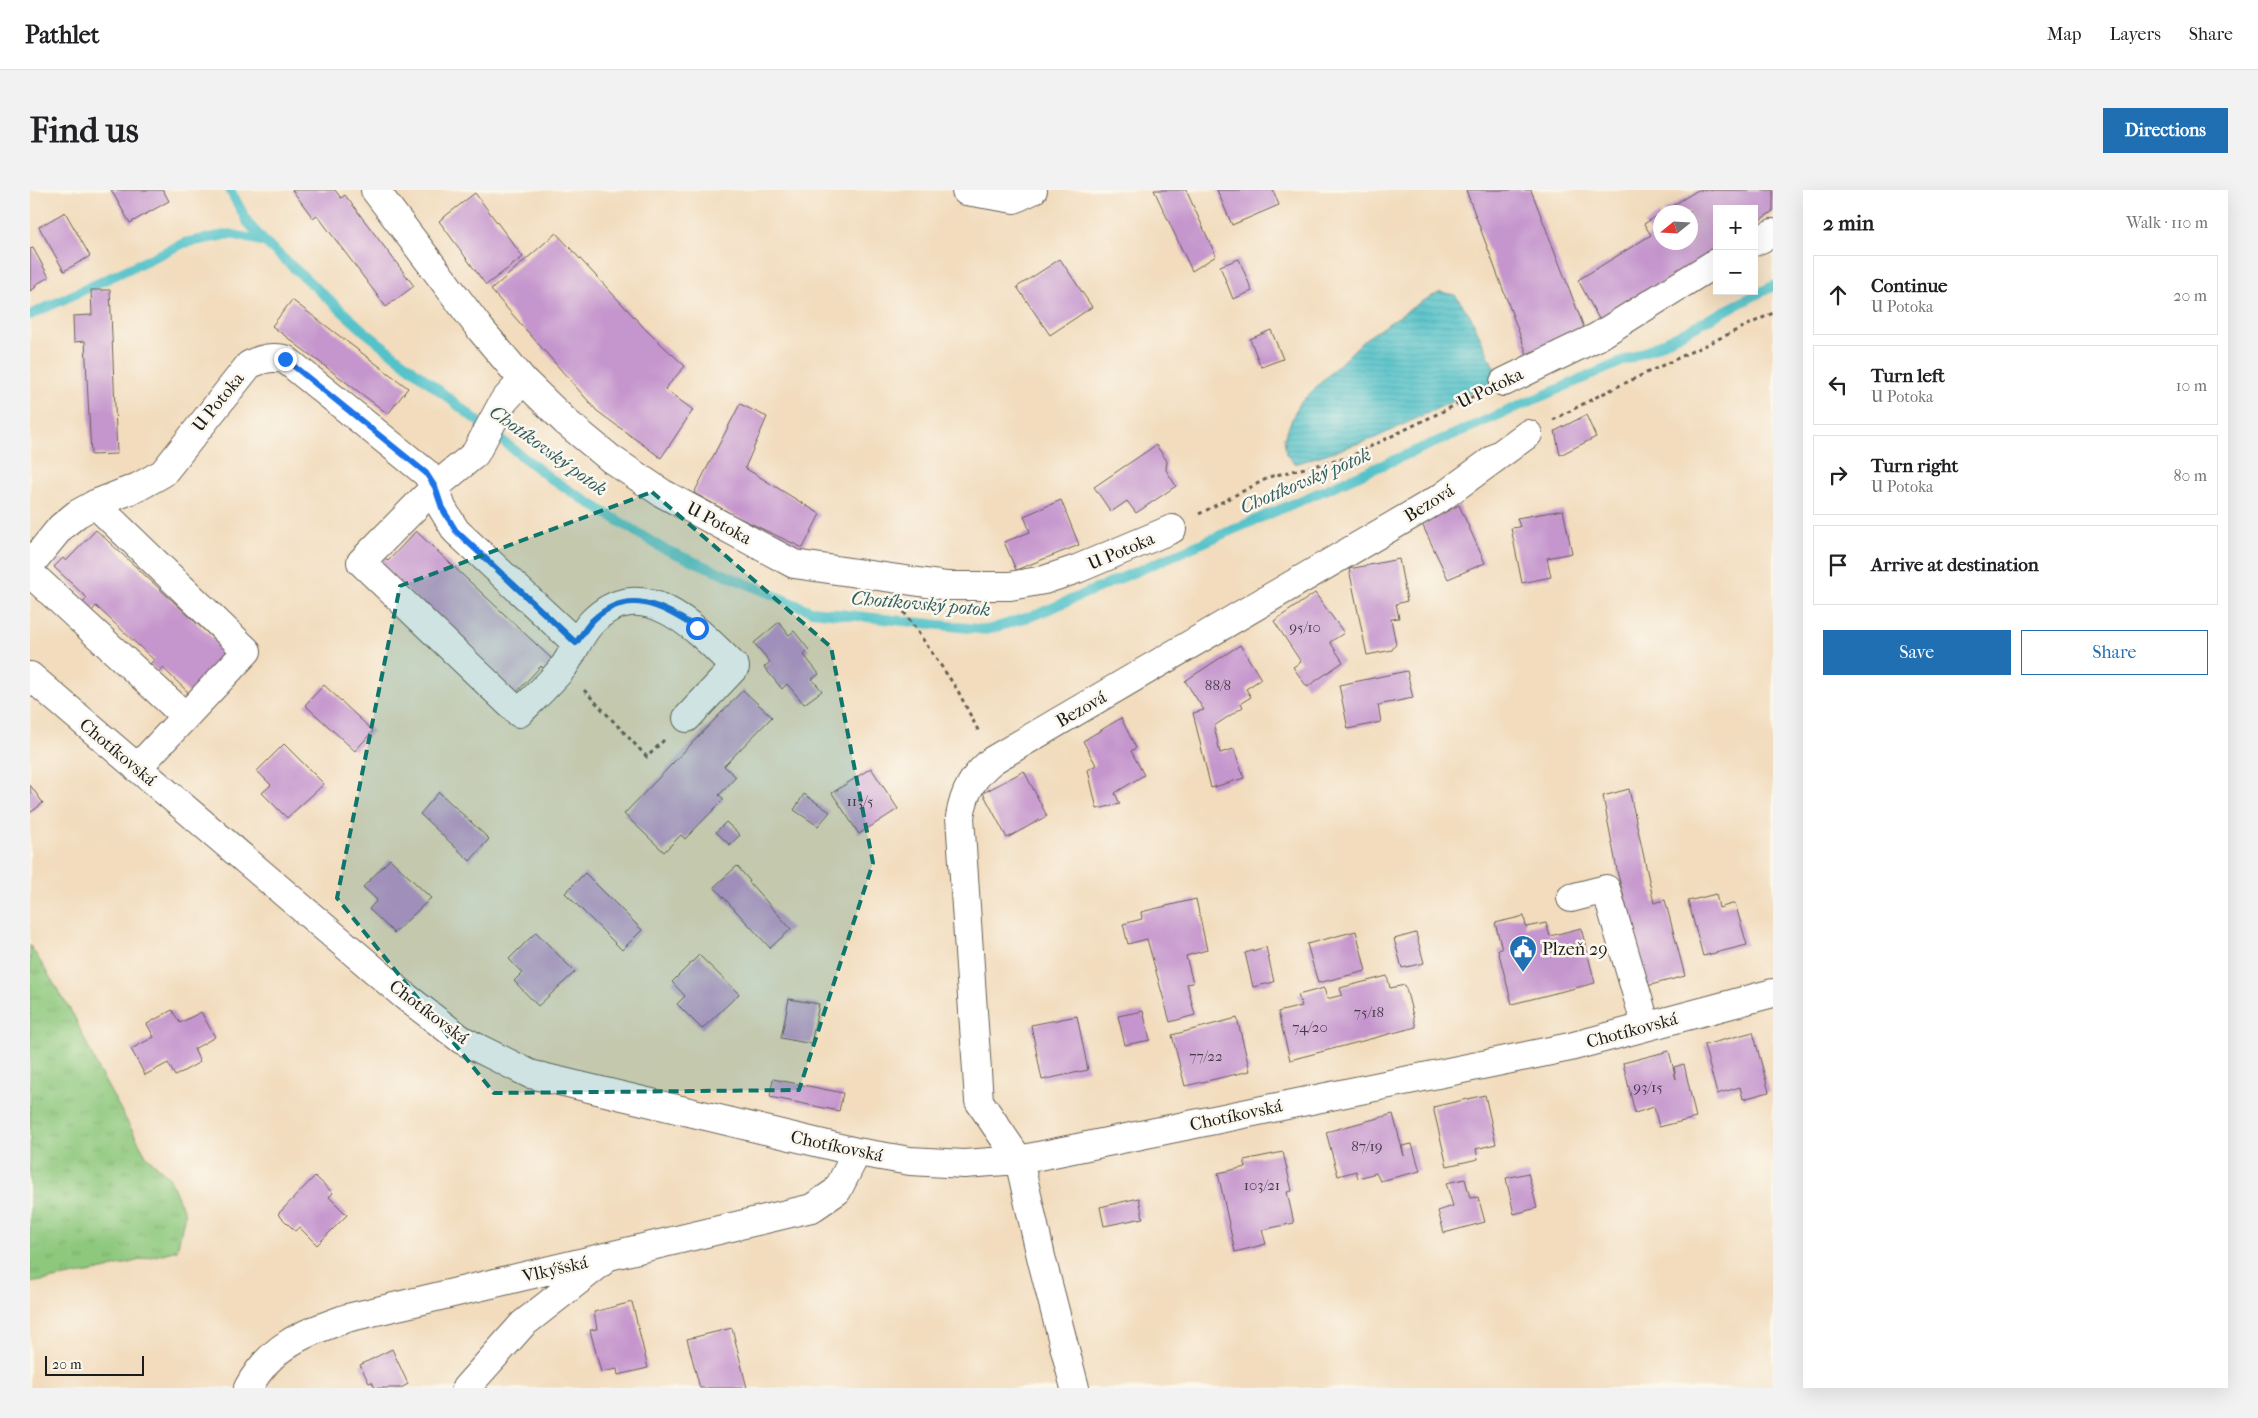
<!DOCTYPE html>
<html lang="en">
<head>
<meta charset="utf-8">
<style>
	:root { --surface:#fff; --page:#f2f2f2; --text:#202124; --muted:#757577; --line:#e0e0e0; --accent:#1f6fb2 }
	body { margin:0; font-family:"IM FELL French Canon",serif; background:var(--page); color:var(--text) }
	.controls { position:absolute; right:15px; top:15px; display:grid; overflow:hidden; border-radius:0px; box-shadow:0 5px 20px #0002 }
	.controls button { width:45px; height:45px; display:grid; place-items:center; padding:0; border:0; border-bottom:1px solid var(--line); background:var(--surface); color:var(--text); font:25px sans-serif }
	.compass { position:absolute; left:1623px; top:15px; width:45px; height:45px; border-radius:50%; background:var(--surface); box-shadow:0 5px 20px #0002; rotate:252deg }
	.scale { position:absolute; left:15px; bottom:12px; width:99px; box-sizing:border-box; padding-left:5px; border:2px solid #1c1c1c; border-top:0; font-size:14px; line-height:18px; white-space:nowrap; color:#1c1c1c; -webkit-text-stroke:4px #fbf7ec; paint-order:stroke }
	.stop { position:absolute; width:15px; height:15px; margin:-11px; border:4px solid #1a73e8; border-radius:50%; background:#fff }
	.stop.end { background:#1a73e8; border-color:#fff; box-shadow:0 1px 5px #0008 }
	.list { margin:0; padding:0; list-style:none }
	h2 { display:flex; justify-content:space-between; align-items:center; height:65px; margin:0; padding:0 20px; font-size:21px }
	h2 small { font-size:16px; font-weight:400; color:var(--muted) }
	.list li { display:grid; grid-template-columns:32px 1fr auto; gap:15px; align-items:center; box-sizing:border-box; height:80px; margin:0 10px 10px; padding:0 10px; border:1px solid var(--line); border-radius:0px }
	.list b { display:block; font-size:19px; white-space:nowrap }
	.list p { margin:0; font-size:16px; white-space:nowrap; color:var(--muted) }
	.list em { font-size:16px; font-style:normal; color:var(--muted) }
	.actions { display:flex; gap:10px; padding:15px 20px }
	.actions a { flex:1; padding:11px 0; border:1px solid var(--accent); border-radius:0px; text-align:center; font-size:18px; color:var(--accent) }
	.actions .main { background:var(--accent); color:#fff }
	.icon { flex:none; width:28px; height:28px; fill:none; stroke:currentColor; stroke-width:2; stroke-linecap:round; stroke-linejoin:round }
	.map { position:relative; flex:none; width:1743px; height:1198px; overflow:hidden; border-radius:0px }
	header { display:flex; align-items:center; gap:30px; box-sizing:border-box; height:70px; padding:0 25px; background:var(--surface); border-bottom:1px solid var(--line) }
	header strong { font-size:24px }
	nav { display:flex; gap:28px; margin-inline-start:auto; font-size:18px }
	.intro { display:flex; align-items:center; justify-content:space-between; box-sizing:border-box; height:120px; padding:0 30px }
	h1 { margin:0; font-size:35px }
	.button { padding:12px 22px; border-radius:0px; background:var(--accent); color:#fff; font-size:18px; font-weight:700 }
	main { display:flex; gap:30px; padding:0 30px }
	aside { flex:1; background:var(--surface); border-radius:0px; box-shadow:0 5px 20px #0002 }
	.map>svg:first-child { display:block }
	.grass { fill:url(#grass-tufts); stroke:#54724c }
	.water { fill:url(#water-rules); stroke:#386f72 }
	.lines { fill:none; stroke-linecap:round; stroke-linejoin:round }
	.stream { stroke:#54c2c9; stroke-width:10 }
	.building { fill:#c595cd }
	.minor-casing { stroke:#675f54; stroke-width:30 }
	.path { stroke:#675f54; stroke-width:3; stroke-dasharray:4 4; stroke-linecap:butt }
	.minor { stroke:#fff; stroke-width:28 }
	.route { stroke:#1a73e8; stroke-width:6 }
	.marked { fill:#0f766e; fill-opacity:0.2; stroke:#0f766e; stroke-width:4; stroke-dasharray:10 6; stroke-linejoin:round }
	.labels { text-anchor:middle; stroke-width:5; stroke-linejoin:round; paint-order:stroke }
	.number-label { font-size:15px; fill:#463a48 }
	.street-label { font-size:18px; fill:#1c1c1c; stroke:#fbf7ec }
	.poi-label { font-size:18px; fill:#1c1c1c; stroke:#fbf7ec; text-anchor:start }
	.water-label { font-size:19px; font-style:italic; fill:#325e61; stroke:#fbf7ec }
</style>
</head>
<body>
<header>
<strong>Pathlet</strong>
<nav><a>Map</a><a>Layers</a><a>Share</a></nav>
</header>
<div class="intro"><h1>Find us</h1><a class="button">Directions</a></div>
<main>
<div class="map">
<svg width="1743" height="1198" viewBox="0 0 1743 1198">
	<defs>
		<pattern id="grass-tufts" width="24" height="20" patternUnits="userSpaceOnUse" patternTransform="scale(1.25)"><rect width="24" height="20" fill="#8dc87d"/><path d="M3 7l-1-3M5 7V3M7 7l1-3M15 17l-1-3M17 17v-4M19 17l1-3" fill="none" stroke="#79ab6b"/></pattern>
		<pattern id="water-rules" width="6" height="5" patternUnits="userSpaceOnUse" patternTransform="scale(1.25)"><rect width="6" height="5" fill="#54c2c9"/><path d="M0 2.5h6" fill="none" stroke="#49a6ac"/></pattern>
	</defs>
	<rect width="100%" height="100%" fill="#fbf7ec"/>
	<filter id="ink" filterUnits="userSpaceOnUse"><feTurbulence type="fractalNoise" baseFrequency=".02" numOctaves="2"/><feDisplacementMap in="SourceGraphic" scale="10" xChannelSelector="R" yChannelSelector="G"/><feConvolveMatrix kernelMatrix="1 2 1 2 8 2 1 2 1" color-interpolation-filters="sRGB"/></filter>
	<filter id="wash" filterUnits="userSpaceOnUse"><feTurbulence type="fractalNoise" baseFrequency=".0096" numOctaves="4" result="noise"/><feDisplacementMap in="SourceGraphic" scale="20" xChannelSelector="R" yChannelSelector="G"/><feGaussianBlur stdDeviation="1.12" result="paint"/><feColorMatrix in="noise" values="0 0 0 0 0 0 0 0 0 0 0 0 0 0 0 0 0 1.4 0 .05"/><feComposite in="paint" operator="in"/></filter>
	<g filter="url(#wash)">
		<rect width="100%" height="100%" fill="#f2dcbd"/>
		<!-- grass -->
		<path class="grass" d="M0 755 44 826 69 881 117 967 139 987 155 1024 147 1060 69 1081 0 1093Z"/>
		<!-- water -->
		<path class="water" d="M1410 102 1425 105 1440 125 1467 184 1459 194 1345 248 1265 274 1256 264 1254 248 1268 215 1335 149 1391 112Z"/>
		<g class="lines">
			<!-- stream -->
			<path class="stream" d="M200 0 218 33 235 52 334 141 521 289 632 358 781 421 957 440 1008 424 1621 159 1743 96
				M0 125 154 53 200 44 235 52"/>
		</g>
		<g id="blocks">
			<!-- building -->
			<path class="building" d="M81 0H133L139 11 100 33Z
				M262 0H305L311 8 315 5 384 96 356 117 287 25 283 28Z
				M1124 0H1156L1186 66 1162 81Z
				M1187 0H1243L1249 15 1202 35Z
				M1436 0H1501L1555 140 1497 164Z
				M1668 0H1743V21L1724 34V19H1687V59L1570 131 1548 90 1621 45 1614 34 1630 24V52H1660V22H1632Z
				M445 3 493 67 456 95 409 31Z
				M35 22 60 66 34 81 9 37Z
				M526 43 619 143 655 176 635 199 663 220 631 268 567 221 461 100Z
				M3 58 19 87 5 95 6 97 0 101V59Z
				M1030 69 1062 117 1020 145 987 97Z
				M1209 69 1222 101 1203 109 1190 76Z
				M61 100H80L87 264 61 265 55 151 44 152 43 126 62 125Z
				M262 110 378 198 358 224 242 136Z
				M1241 140 1253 169 1231 177 1220 149Z
				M710 214 737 227 715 278 790 324 773 358 707 327 664 303Z
				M1556 225 1566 247 1530 265 1525 241Z
				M1126 255 1137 271 1136 280 1146 296 1106 323 1097 311 1081 322 1064 297Z
				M1031 310 1049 355 986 380 974 352 1000 342 994 326Z
				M1429 315 1455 373 1418 389 1392 334Z
				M1533 320 1542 363 1517 368 1521 387 1492 393 1481 338 1490 337 1487 328Z
				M66 340 201 465 162 506 133 478 129 483 120 474 124 470 66 416 62 421 53 413 57 408 24 377 33 368 36 371Z
				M386 341 524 471 515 480 511 476 485 504 349 373 354 367 358 371Z
				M1369 369 1377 411 1366 414 1369 428 1361 429 1366 454 1362 460 1337 465 1319 379Z
				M1285 403 1314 443 1300 452 1313 472 1277 497 1263 477 1271 472 1244 431Z
				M749 432 759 445 764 441 779 460 774 465 789 484 782 489 792 501 774 514 757 494 752 499 734 477 740 472 724 453Z
				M1210 455 1231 489 1216 499 1221 507 1211 513 1213 517 1184 536 1190 563 1204 559 1214 588 1181 598 1163 523 1174 520 1155 491Z
				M1377 481 1383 508 1348 515 1351 532 1318 539 1309 495Z
				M294 495 343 541 325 561 275 515Z
				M713 500 742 527 694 576 706 587 689 605 694 609 655 649 651 645 634 662 594 624Z
				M1091 528 1106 558 1101 561 1114 585 1085 603 1090 614 1067 619 1058 580 1066 575 1053 551Z
				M254 554 294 594 257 628 232 603 241 595 227 581Z
				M841 578 868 619 829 644 802 603Z
				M994 581 1017 626 977 648 953 603Z
				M0 595 13 613 0 623Z
				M1599 599 1624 713 1635 710 1655 786 1617 796 1588 685 1573 606Z
				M409 602 459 649 440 671 390 624Z
				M774 604 800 622 788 636 764 620Z
				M696 632 710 645 700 655 686 642Z
				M360 669 401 708 364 743 339 719 347 710 333 697Z
				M707 676 720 691 719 692 761 739 740 758 684 697Z
				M555 683 612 740 592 760 535 703Z
				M1686 704 1689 718 1705 713 1717 755 1673 766 1658 711Z
				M1166 709 1177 760 1156 766 1163 793 1157 794 1165 825 1140 832 1117 749 1098 754 1093 734 1112 729 1111 722Z
				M1494 726 1496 737 1516 733 1520 746 1551 738 1565 793 1482 814 1468 760 1472 759 1465 733Z
				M1326 741 1336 781 1288 793 1277 754Z
				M506 742 545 782 508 816 484 791 492 783 479 769Z
				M1386 743 1394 773 1372 778 1364 749Z
				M1236 757 1244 792 1223 797 1215 763Z
				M669 765 709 804 672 839 647 814 655 806 642 792Z
				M1357 786 1360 798 1375 795 1386 837 1260 870 1248 822 1272 816 1268 805 1294 798 1297 809 1312 805 1310 798Z
				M759 809 789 814 781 854 751 848Z
				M142 820 150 833 171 822 185 847 164 859 170 872 145 886 138 873 115 885 101 859 124 847 117 834Z
				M1113 821 1120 850 1095 855 1088 826Z
				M1047 826 1058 880 1012 890 1001 835Z
				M1207 828 1220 881 1155 896 1142 845Z
				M1723 842 1739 902 1713 909 1710 897 1687 904 1674 855Z
				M1639 861 1646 889 1644 877 1654 874 1666 928 1629 937 1624 917 1605 923 1593 873Z
				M743 889 813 903 809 921 740 907Z
				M1455 905 1466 954 1446 959 1448 969 1417 976 1403 917Z
				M1363 924 1374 966 1372 956 1382 954 1390 981 1350 991 1346 983 1328 988 1326 981 1308 986 1296 942Z
				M1253 962 1262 1001 1257 1002 1264 1033 1232 1040 1236 1054 1205 1062 1188 983 1216 977 1214 970Z
				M1498 983 1507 1018 1484 1024 1476 988Z
				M285 986 303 1003 299 1007 317 1025 287 1055 269 1037 265 1041 248 1024Z
				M1435 989 1440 1008 1448 1007 1455 1032 1414 1043 1408 1021 1423 1016 1416 993Z
				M1109 1008 1113 1028 1074 1036 1070 1017Z
				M602 1112 618 1178 588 1185 587 1179 571 1182 560 1140 567 1139 564 1122Z
				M702 1138 717 1198H670L657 1149Z
				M362 1159 378 1194 371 1198H345L342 1192 339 1193 330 1175Z"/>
		</g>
	</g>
	<g filter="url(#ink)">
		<use href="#blocks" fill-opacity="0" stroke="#675f54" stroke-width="1"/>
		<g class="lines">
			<defs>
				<path id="minor" d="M345 0 451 140 493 190 536 232 581 269 632 303 764 374 917 396H980L1014 390 1047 379 1142 339
					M936 1 984 9 1003 0
					M1724 52 1743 43
					M493 190 473 212 445 264 405 297 331 372 489 523C503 509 518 495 531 480 543 466 548 446 562 432 613 380 669 441 705 477L657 528
					M1474 192 1567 147 1687 72
					M65 314 217 461 107 578
					M0 375 31 337 47 324 65 314 108 297 133 283 219 175C232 168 241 167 255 169L396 283 405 297 412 318 426 341 546 453
					M0 383 155 526
					M0 486 376 807 432 850 500 884 827 962 880 971 934 974 989 970 1540 857 1743 803
					M1541 708 1576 699 1616 836
					M218 1198C242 1154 273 1144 317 1128L782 1018 807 1001 827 962
					M436 1198 493 1134 572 1072
					M1045 1198 1012 1071 989 970 949 911 930 627C934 602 943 586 963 570L1412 307 1498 244"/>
			</defs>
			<!-- minor casing -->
			<use href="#minor" class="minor-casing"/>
			<!-- path -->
			<path class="path" d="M1523 230 1572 204 1743 123
				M1169 324 1242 286 1317 268 1446 205
				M874 422 927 499 950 544
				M554 500 617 567 636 548"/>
			<!-- minor -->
			<use href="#minor" class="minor"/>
		</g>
	</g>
	<g class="lines" filter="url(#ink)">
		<!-- route -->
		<path class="route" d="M255 169 396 283 405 297 412 318 426 341 546 453C551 446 556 438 562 431 598 396 632 416 667 438"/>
	</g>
	<!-- marked area -->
	<path class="marked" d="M622 302 801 457 843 673 769 900 464 903 307 708 370 396Z"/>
	<!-- icons -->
	<defs>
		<symbol id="civic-pin" viewBox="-11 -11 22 30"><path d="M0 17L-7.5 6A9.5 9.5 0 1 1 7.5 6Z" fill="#1f6fb2" stroke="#fbf7ec"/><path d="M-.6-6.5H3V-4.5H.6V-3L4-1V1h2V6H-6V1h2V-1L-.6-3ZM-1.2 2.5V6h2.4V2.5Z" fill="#fff"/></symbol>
	</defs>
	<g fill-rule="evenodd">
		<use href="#civic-pin" x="1477" y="743" width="32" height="43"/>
	</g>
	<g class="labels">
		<!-- number labels -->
		<g class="number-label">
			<text x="1275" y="442">95/10</text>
			<text x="1188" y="500">88/8</text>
			<text x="830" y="616">113/5</text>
			<text x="1339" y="827">75/18</text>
			<text x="1280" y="842">74/20</text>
			<text x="1176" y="871">77/22</text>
			<text x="1618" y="902">93/15</text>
			<text x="1337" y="961">87/19</text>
			<text x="1232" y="1000">103/21</text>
		</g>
		<!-- street labels -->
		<g class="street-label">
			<text transform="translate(1460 198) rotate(-26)" y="6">U Potoka</text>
			<text transform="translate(188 212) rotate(-51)" y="6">U Potoka</text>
			<text transform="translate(1399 313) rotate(-32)" y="6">Bezová</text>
			<text transform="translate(689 333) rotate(28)" y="6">U Potoka</text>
			<text transform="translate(1091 361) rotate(-23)" y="6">U Potoka</text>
			<text transform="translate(1051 519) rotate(-30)" y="6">Bezová</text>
			<text transform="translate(88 562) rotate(40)" y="6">Chotíkovská</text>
			<text transform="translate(399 822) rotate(37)" y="6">Chotíkovská</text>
			<text transform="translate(1602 840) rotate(-15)" y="6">Chotíkovská</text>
			<text transform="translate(1206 925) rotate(-12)" y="6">Chotíkovská</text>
			<text transform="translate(807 956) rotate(12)" y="6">Chotíkovská</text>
			<text transform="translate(525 1079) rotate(-13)" y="6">Vlkýšská</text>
		</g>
		<!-- poi labels -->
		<g class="poi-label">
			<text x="1512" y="765">Plzeň 29</text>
		</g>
		<!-- water labels -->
		<g class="water-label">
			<text transform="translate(519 260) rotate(36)" y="7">Chotíkovský potok</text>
			<text transform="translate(1275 290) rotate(-23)" y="7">Chotíkovský potok</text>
			<text transform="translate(891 413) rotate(5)" y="7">Chotíkovský potok</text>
		</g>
	</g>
</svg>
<div class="controls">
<button>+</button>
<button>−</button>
</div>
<svg class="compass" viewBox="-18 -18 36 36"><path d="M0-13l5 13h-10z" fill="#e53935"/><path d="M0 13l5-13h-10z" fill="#757577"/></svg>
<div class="scale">20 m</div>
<div class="stop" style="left:667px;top:438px"></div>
<div class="stop end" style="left:255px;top:169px"></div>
</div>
<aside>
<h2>2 min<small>Walk · 110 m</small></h2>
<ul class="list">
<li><svg class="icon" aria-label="ahead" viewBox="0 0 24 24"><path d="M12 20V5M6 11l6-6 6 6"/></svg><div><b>Continue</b><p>U Potoka</p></div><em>20 m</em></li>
<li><svg class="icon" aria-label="left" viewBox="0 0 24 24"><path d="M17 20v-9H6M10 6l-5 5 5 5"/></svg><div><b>Turn left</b><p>U Potoka</p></div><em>10 m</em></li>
<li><svg class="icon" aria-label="right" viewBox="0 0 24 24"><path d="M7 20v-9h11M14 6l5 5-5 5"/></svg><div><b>Turn right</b><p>U Potoka</p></div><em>80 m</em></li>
<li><svg class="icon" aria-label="arrive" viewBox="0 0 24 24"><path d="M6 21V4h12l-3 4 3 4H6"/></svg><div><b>Arrive at destination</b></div></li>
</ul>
<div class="actions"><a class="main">Save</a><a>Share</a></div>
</aside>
</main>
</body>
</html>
